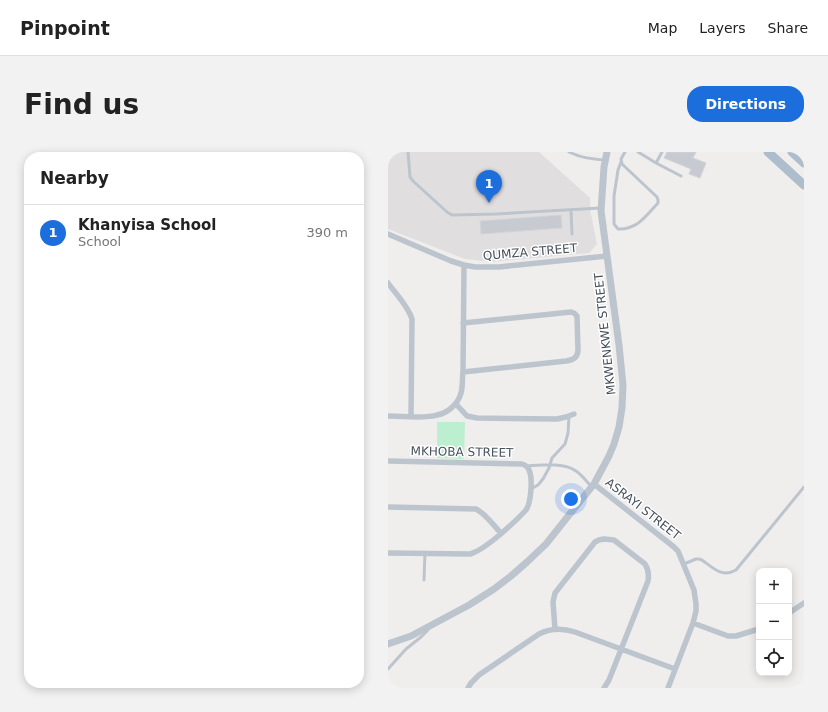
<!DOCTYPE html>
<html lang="en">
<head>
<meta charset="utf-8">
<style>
	:root { --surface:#fff; --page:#f2f2f2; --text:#222; --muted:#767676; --line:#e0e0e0; --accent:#1c6edc }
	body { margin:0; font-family:"DejaVu Sans",sans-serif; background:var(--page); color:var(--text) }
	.controls { position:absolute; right:12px; bottom:12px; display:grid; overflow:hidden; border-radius:8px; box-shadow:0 2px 10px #0003 }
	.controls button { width:36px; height:36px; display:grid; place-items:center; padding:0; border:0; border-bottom:1px solid var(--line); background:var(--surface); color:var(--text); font:20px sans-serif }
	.you { position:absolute; left:183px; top:347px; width:14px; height:14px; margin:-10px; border:3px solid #fff; border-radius:50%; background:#1a73e8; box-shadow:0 0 0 6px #1a73e833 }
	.badge { display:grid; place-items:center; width:26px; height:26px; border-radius:50%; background:var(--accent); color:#fff; font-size:13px; font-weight:700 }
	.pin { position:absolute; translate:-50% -33px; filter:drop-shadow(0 1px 2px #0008) }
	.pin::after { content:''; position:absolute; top:21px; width:14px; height:12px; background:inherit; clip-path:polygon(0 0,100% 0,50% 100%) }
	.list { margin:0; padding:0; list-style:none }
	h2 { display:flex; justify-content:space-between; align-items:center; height:52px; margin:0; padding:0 16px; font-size:17px }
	h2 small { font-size:13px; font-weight:400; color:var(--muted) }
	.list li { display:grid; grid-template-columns:26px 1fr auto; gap:12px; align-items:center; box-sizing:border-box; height:56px; padding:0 16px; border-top:1px solid var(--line) }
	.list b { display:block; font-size:15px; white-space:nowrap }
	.list p { margin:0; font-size:13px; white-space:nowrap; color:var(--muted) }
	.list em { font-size:13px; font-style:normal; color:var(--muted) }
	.icon { flex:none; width:22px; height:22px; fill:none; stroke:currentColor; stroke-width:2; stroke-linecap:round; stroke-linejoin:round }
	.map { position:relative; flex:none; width:416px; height:536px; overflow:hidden; border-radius:16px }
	header { display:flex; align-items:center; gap:24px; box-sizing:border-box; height:56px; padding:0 20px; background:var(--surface); border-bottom:1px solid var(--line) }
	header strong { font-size:19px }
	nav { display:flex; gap:22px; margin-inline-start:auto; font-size:14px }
	.intro { display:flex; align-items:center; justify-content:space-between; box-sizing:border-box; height:96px; padding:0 24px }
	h1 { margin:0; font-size:28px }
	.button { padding:10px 18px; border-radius:16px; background:var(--accent); color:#fff; font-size:14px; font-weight:700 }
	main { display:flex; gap:24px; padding:0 24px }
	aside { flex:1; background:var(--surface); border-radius:16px; box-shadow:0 2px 10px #0003 }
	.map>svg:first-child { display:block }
	.education { fill:#e1dedf }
	.green { fill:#bceed0 }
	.building { fill:#c7cad0; stroke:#d2d4d9 }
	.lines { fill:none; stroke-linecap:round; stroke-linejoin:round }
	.service { stroke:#bcc5cd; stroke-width:3 }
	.minor { stroke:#bcc5cd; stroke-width:5.5 }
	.tertiary { stroke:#bcc5cd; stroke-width:7 }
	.primary { stroke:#adbdcc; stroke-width:9 }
	.labels { text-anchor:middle; stroke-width:3; stroke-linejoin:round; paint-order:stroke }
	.street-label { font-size:12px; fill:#46515b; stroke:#fff }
</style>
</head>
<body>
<header>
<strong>Pinpoint</strong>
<nav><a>Map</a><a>Layers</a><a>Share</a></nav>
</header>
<div class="intro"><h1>Find us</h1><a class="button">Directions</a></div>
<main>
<aside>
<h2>Nearby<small></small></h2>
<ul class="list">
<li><span class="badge">1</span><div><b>Khanyisa School</b><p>School</p></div><em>390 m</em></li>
</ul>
</aside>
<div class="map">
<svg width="416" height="536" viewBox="0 0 416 536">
	<rect width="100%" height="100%" fill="#f0eded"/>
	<!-- education -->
	<path class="education" d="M0 0H151L202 46V57L209 92 201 101 103 110 77 107 0 77Z"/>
	<!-- green -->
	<path class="green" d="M49 270H77L76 307 49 306Z"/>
	<!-- building -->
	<path class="building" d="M279 0H308L305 6 318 11 312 26 301 22 303 17 276 6Z
		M173 63 174 76 93 82 92 69Z"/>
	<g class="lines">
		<!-- service -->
		<path class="service" d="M20 0 22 25 25 29 59 60 64 63 108 62 212 56
			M181 0C193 6 204 7 218 8
			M250 0 268 11 293 24
			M233 10 230 18 226 44V72L230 77C249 78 258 64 270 51V48L269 45 234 12 233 7 237 0
			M268 11 274 0
			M183 58 184 82
			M139 314C154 313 176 310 188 319 194 323 199 330 204 335
			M143 337 150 333 155 327 161 316 164 306 177 292 180 281 181 264
			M296 412 308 407H311L314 408C325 416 334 426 348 418L416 335
			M36 428 37 401
			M0 517 18 497 33 485 40 478"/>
		<!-- minor -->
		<path class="minor" d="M0 82 63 109 76 113 87 115H111L219 104
			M0 131C8 142 20 154 24 167L23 264
			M75 220 178 209C185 208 189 206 190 199L189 164 186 161 183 160 75 171
			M68 252 79 264 89 266 169 267 178 265 186 262
			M0 264C14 264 37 267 49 263 60 261 70 252 73 241 75 234 74 227 75 220L76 113
			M0 309 134 312C137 313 140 315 141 318 145 326 143 351 138 358 127 370 97 398 82 402L0 401
			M206 332 286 395 290 399 306 438 308 452V459L305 471 280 536
			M0 355 88 357C98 362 105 373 113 381
			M401 461 416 451
			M305 471 340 484H348L371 477
			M167 477 165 450 167 441 207 390 211 388 216 387 226 388 257 412C261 418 261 423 260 429L221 528 216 536
			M80 536 83 531 91 523 151 482C163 476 175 476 187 480L287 517"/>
		<!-- tertiary -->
		<path class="tertiary" d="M0 492 23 484 81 453 106 437 123 424 139 410 158 392 181 363 206 332 221 304 226 292 231 275 234 256 235 233 231 193 213 59 216 15 219 0"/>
		<!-- primary -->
		<path class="primary" d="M380 0 416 33
			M404 0 416 11"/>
	</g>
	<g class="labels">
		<!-- street labels -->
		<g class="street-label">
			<text transform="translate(142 100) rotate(-5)" y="4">QUMZA STREET</text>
			<text transform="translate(217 182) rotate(-96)" y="4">MKWENKWE STREET</text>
			<text transform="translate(74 300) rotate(1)" y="4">MKHOBA STREET</text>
			<text transform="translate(255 357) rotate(38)" y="4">ASRAYI STREET</text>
		</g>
	</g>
</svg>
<div class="controls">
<button>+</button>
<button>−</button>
<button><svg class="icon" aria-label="locate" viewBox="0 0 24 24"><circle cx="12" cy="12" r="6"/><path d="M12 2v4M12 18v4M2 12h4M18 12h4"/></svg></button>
</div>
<div class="you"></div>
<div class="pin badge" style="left:101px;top:51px">1</div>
</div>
</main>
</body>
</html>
